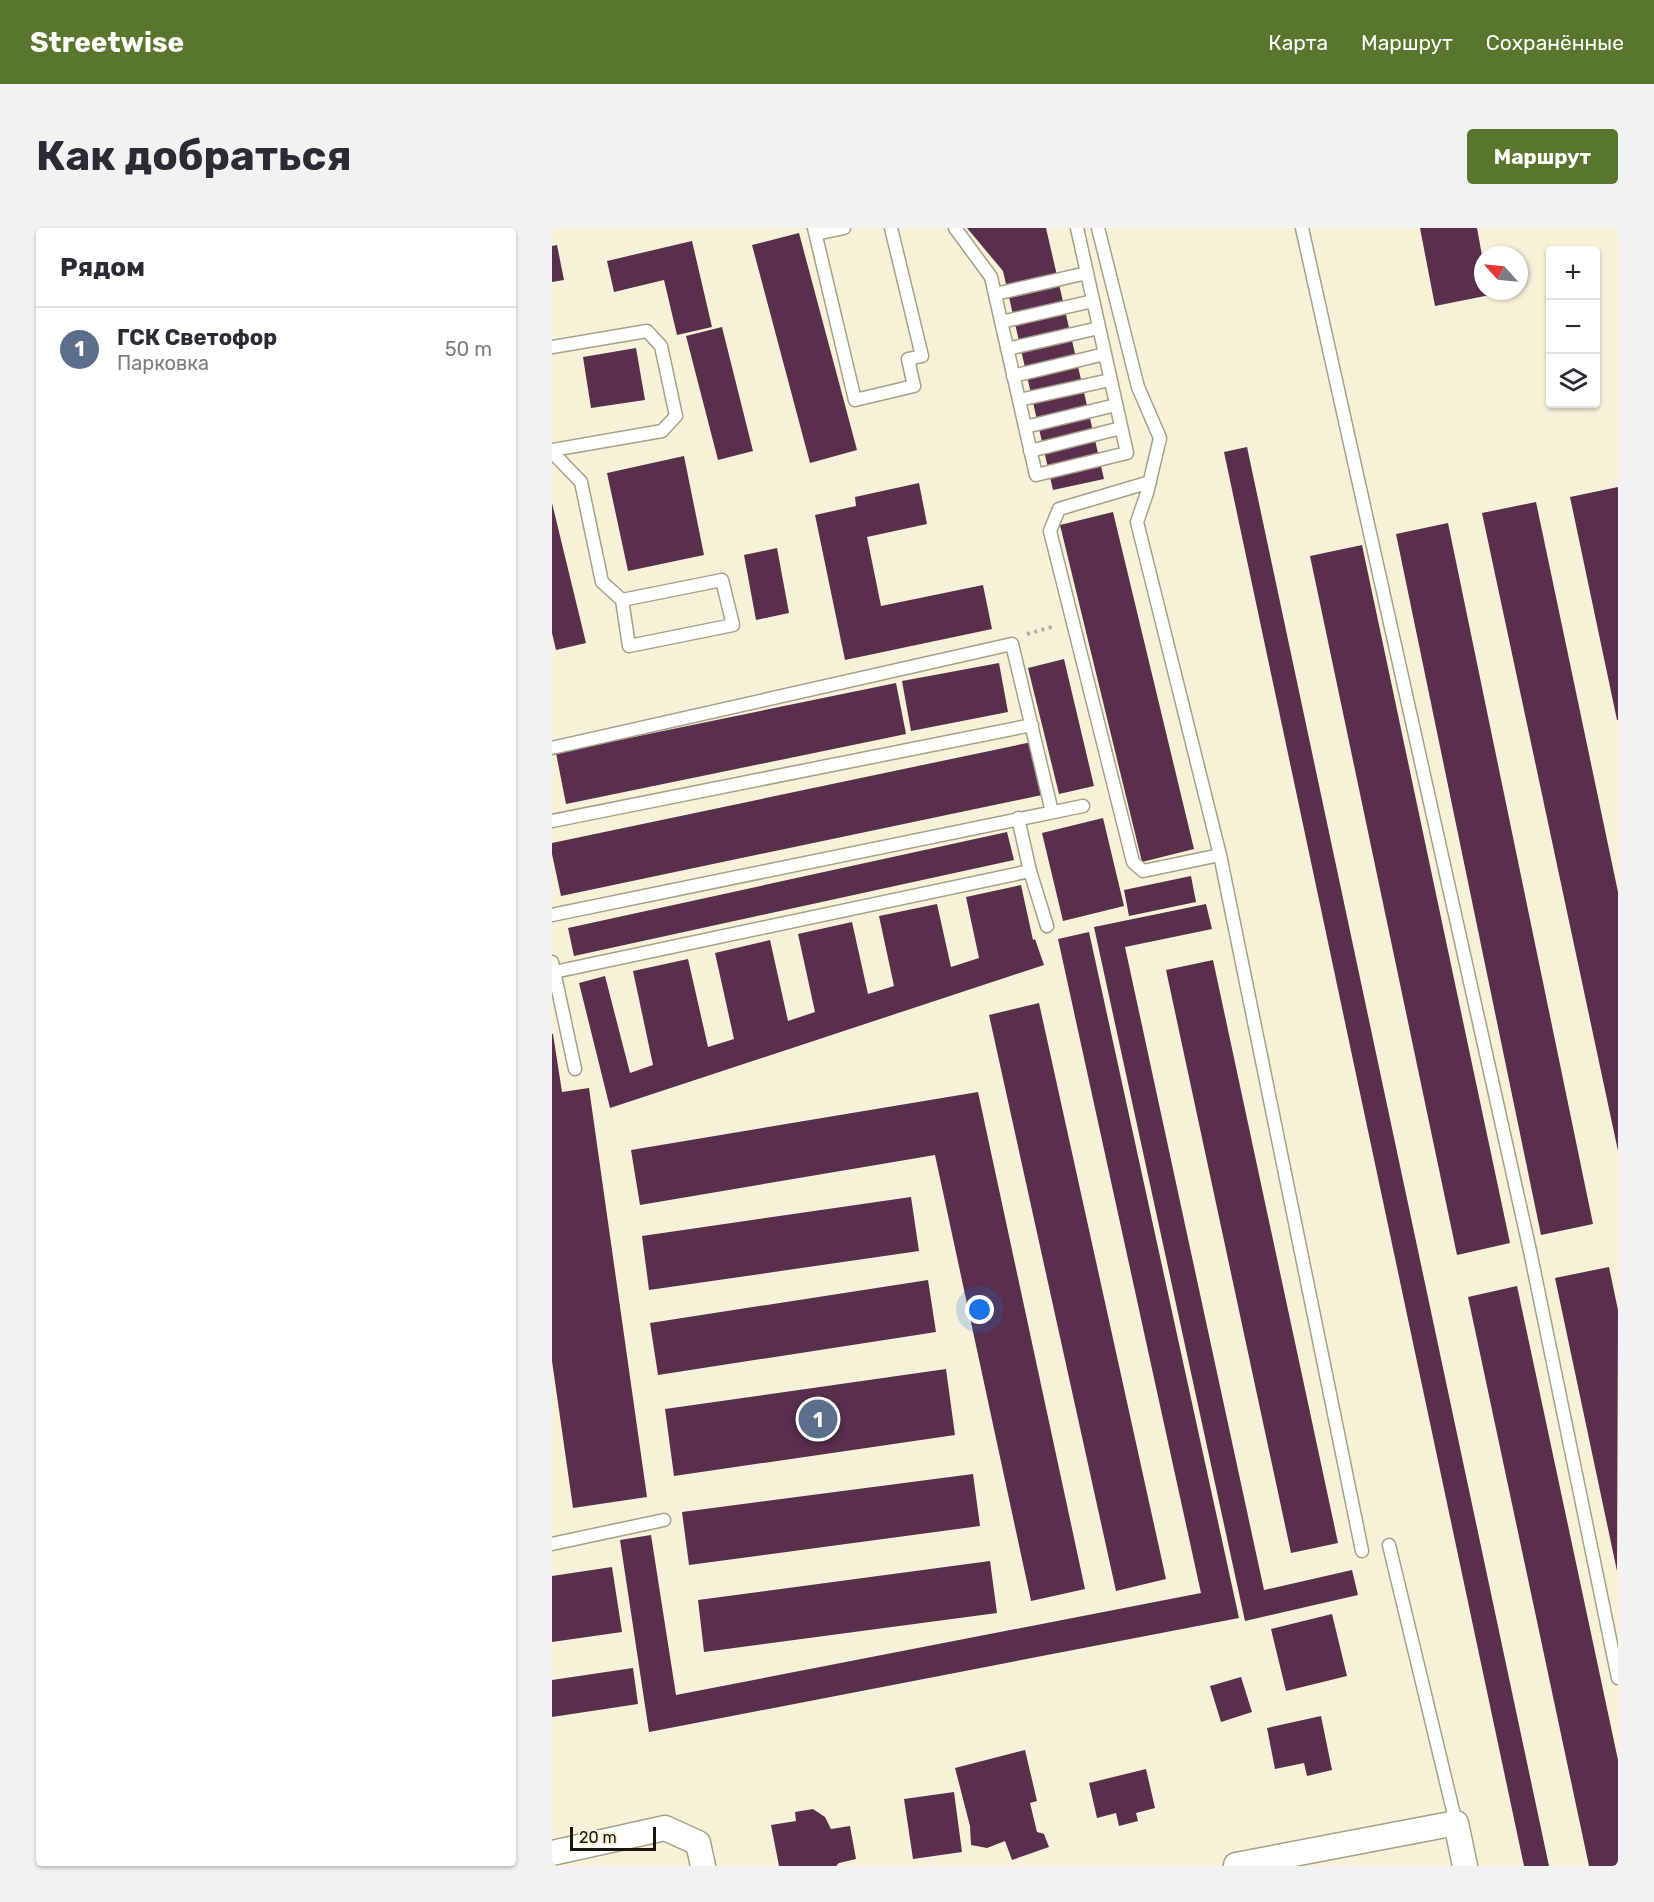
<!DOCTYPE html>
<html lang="ru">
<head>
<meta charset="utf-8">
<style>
	:root { --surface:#fff; --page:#f2f2f3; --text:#2b2b33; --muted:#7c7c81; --line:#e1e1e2; --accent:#58762c }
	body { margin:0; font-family:Rubik,sans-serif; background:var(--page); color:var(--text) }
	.controls { position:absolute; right:18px; top:18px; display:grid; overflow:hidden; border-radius:6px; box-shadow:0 2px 4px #0004 }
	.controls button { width:54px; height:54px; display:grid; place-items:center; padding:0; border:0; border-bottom:2px solid var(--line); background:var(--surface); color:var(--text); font:30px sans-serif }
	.compass { position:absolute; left:922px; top:18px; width:54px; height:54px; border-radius:50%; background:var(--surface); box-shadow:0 2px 4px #0004; rotate:297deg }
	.scale { position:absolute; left:18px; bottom:15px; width:86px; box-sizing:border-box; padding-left:6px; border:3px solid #18160d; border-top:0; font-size:16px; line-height:21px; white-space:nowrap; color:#18160d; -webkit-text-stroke:4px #f7f1d8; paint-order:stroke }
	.you { position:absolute; left:428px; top:1082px; width:21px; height:21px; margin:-15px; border:4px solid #fff; border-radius:50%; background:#1a73e8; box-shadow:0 0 0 9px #1a73e833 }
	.badge { display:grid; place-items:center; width:39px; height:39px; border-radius:50%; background:var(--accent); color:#fff; font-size:20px; font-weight:700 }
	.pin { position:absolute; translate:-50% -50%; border:3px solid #fff; box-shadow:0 2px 6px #0006 }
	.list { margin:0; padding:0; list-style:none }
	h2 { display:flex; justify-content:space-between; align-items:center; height:78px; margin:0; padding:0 24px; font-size:26px }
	h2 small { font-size:20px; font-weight:400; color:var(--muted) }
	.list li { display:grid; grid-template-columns:39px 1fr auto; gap:18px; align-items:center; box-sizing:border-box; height:84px; padding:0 24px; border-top:2px solid var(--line) }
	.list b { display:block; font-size:22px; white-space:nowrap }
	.list p { margin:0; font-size:20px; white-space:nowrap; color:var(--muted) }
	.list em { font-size:20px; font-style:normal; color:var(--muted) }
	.icon { flex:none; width:33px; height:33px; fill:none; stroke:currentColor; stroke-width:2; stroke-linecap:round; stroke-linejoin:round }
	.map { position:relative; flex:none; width:1066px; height:1638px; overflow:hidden; border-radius:6px }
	header { display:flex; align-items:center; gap:36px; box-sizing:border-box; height:84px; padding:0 30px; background:var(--accent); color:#fff }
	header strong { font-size:28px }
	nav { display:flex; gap:33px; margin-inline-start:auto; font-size:21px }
	.intro { display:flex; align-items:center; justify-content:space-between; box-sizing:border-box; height:144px; padding:0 36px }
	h1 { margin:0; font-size:42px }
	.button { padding:15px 27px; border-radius:6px; background:var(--accent); color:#fff; font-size:21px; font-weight:700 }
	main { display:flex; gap:36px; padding:0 36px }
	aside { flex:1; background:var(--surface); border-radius:6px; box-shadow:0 2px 4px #0004 }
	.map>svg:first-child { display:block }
	.building { fill:#592f4b }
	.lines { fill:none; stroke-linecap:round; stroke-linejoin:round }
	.service-casing { stroke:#a6a089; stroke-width:15 }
	.minor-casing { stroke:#a6a089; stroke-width:27 }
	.path { stroke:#b3ae9a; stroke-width:4; stroke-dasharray:3 4.5; stroke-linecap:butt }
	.service { stroke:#fff; stroke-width:12 }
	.minor { stroke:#fff; stroke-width:24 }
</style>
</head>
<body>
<header>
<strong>Streetwise</strong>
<nav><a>Карта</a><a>Маршрут</a><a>Сохранённые</a></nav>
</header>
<div class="intro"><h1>Как добраться</h1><a class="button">Маршрут</a></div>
<main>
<aside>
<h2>Рядом<small></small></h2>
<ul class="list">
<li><span class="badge" style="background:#5c6f8a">1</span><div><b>ГСК Светофор</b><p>Парковка</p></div><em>50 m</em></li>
</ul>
</aside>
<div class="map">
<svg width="1066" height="1638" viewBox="0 0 1066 1638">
	<rect width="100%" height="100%" fill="#f7f1d8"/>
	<!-- building -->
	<path class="building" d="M415 0H494L552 251 501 262 451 43Z
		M868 0H925L931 33V63H937L938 67 883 78Z
		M247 5 305 222 258 235 200 17Z
		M140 13 160 99 125 107 112 52 62 64 55 33Z
		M5 17 12 52 0 54V18Z
		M170 99 201 223 166 232 134 108Z
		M84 120 93 172 39 180 31 129Z
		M695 219 997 1638H972L672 224Z
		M132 228 152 327 76 343 55 245Z
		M367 255 375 296 315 309 329 378 431 357 440 401 293 432 263 287 304 278 303 269Z
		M1066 259V492H1065L1018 269Z
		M984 274 1066 664V923L930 285Z
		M0 275 34 415 4 422 0 405Z
		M561 284 642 621 590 634 508 297Z
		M896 295 1041 996 989 1007 844 306Z
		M810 317 958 1015 905 1027 758 328Z
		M225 320 237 385 204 392 192 327Z
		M512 431 542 558 507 566 476 440Z
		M447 435 456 484 359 503 350 453Z
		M344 455 354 506 14 576 4 525Z
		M480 514 490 567 9 668 0 626V615Z
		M551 590 572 678 511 693 490 605Z
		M455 604 462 632 22 728 16 700Z
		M639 648 644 674 577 688 572 662Z
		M469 657 481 712 483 711 492 737 58 880 27 755 53 748 78 845 101 837 81 743 136 731 156 819 182 811 163 725 218 712 236 793 263 784 246 706 300 694 316 766 342 758 327 688 385 676 399 739 427 730 414 669Z
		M654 676 660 701 573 719 712 1362 800 1342 806 1367 693 1393 542 699Z
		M537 704 687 1390 97 1504 68 1312 99 1307 124 1467 649 1365 506 711Z
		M661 732 786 1315 739 1325 614 742Z
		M487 775 614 1351 564 1363 437 787Z
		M0 806H1L10 864 37 860 95 1269 21 1280 0 1133Z
		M426 864 533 1361 479 1373 383 927 88 977 79 922Z
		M359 969 367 1023 97 1062 90 1008Z
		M1057 1039 1066 1082 1065 1343 1003 1050Z
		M376 1052 384 1104 106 1147 98 1095Z
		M965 1058 1066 1532V1638H1037L916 1069Z
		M394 1141 403 1207 122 1248 113 1181Z
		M421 1246 428 1298 137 1337 130 1284Z
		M438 1333 445 1385 152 1424 146 1372Z
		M60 1339 70 1404 0 1414V1348Z
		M780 1386 795 1448 734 1463 719 1401Z
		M81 1440 86 1476 0 1489V1452Z
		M689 1449 700 1484 669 1494 658 1458Z
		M769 1488 780 1542 755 1548 752 1535 723 1541 715 1500Z
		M473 1522 485 1573 478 1575 485 1604 492 1606 497 1619 460 1632 453 1613 435 1620 419 1617 418 1598 403 1540Z
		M594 1541 603 1580 584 1585 586 1593 567 1598 564 1585 545 1590 537 1555Z
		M402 1564 410 1624 361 1631 352 1571Z
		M261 1581 273 1589 279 1601 298 1598 304 1631 287 1635 284 1638H227L219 1597 244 1593 243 1584Z"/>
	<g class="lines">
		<defs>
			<path id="service" d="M262 0 303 172 362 158 356 131 370 128 339 0
				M403 0 439 49 484 247 575 225 525 0
				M546 0 586 159 608 210 595 265 585 294 668 627 810 1323
				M750 0 978 1023 1066 1450
				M264 6 292 0
				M443 66 535 45
				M449 94 541 73
				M0 119 95 103 109 118 124 188 110 203 0 222
				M455 121 547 100
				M461 148 553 126
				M467 172 558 152
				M473 199 564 177
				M478 223 569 200
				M0 224 29 254 50 354 70 372 77 418 181 397 170 352 70 372
				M598 254 507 281 498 303 581 634 591 643 668 627
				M0 520 460 416 500 584
				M466 590 478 643 495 698
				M0 593 480 497
				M0 687 531 578
				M0 734 23 841
				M2 744 478 643
				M0 1316 112 1292
				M837 1317 904 1595"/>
			<path id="minor" d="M0 1625 113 1600 146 1615 151 1638
				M684 1637 904 1595 913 1638"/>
		</defs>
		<!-- service casing -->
		<use href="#service" class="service-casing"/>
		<!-- minor casing -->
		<use href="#minor" class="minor-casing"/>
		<!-- path -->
		<path class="path" d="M475 406 503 398"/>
		<!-- service -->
		<use href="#service" class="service"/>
		<!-- minor -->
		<use href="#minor" class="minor"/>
	</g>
</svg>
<div class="controls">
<button>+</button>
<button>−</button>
<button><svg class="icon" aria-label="layers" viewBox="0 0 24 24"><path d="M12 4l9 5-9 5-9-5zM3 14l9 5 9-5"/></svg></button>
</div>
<svg class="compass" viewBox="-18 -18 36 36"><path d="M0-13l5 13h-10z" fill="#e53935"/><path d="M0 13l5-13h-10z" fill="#7c7c81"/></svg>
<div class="scale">20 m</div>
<div class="you"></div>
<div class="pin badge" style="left:266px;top:1191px;background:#5c6f8a">1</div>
</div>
</main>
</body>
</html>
